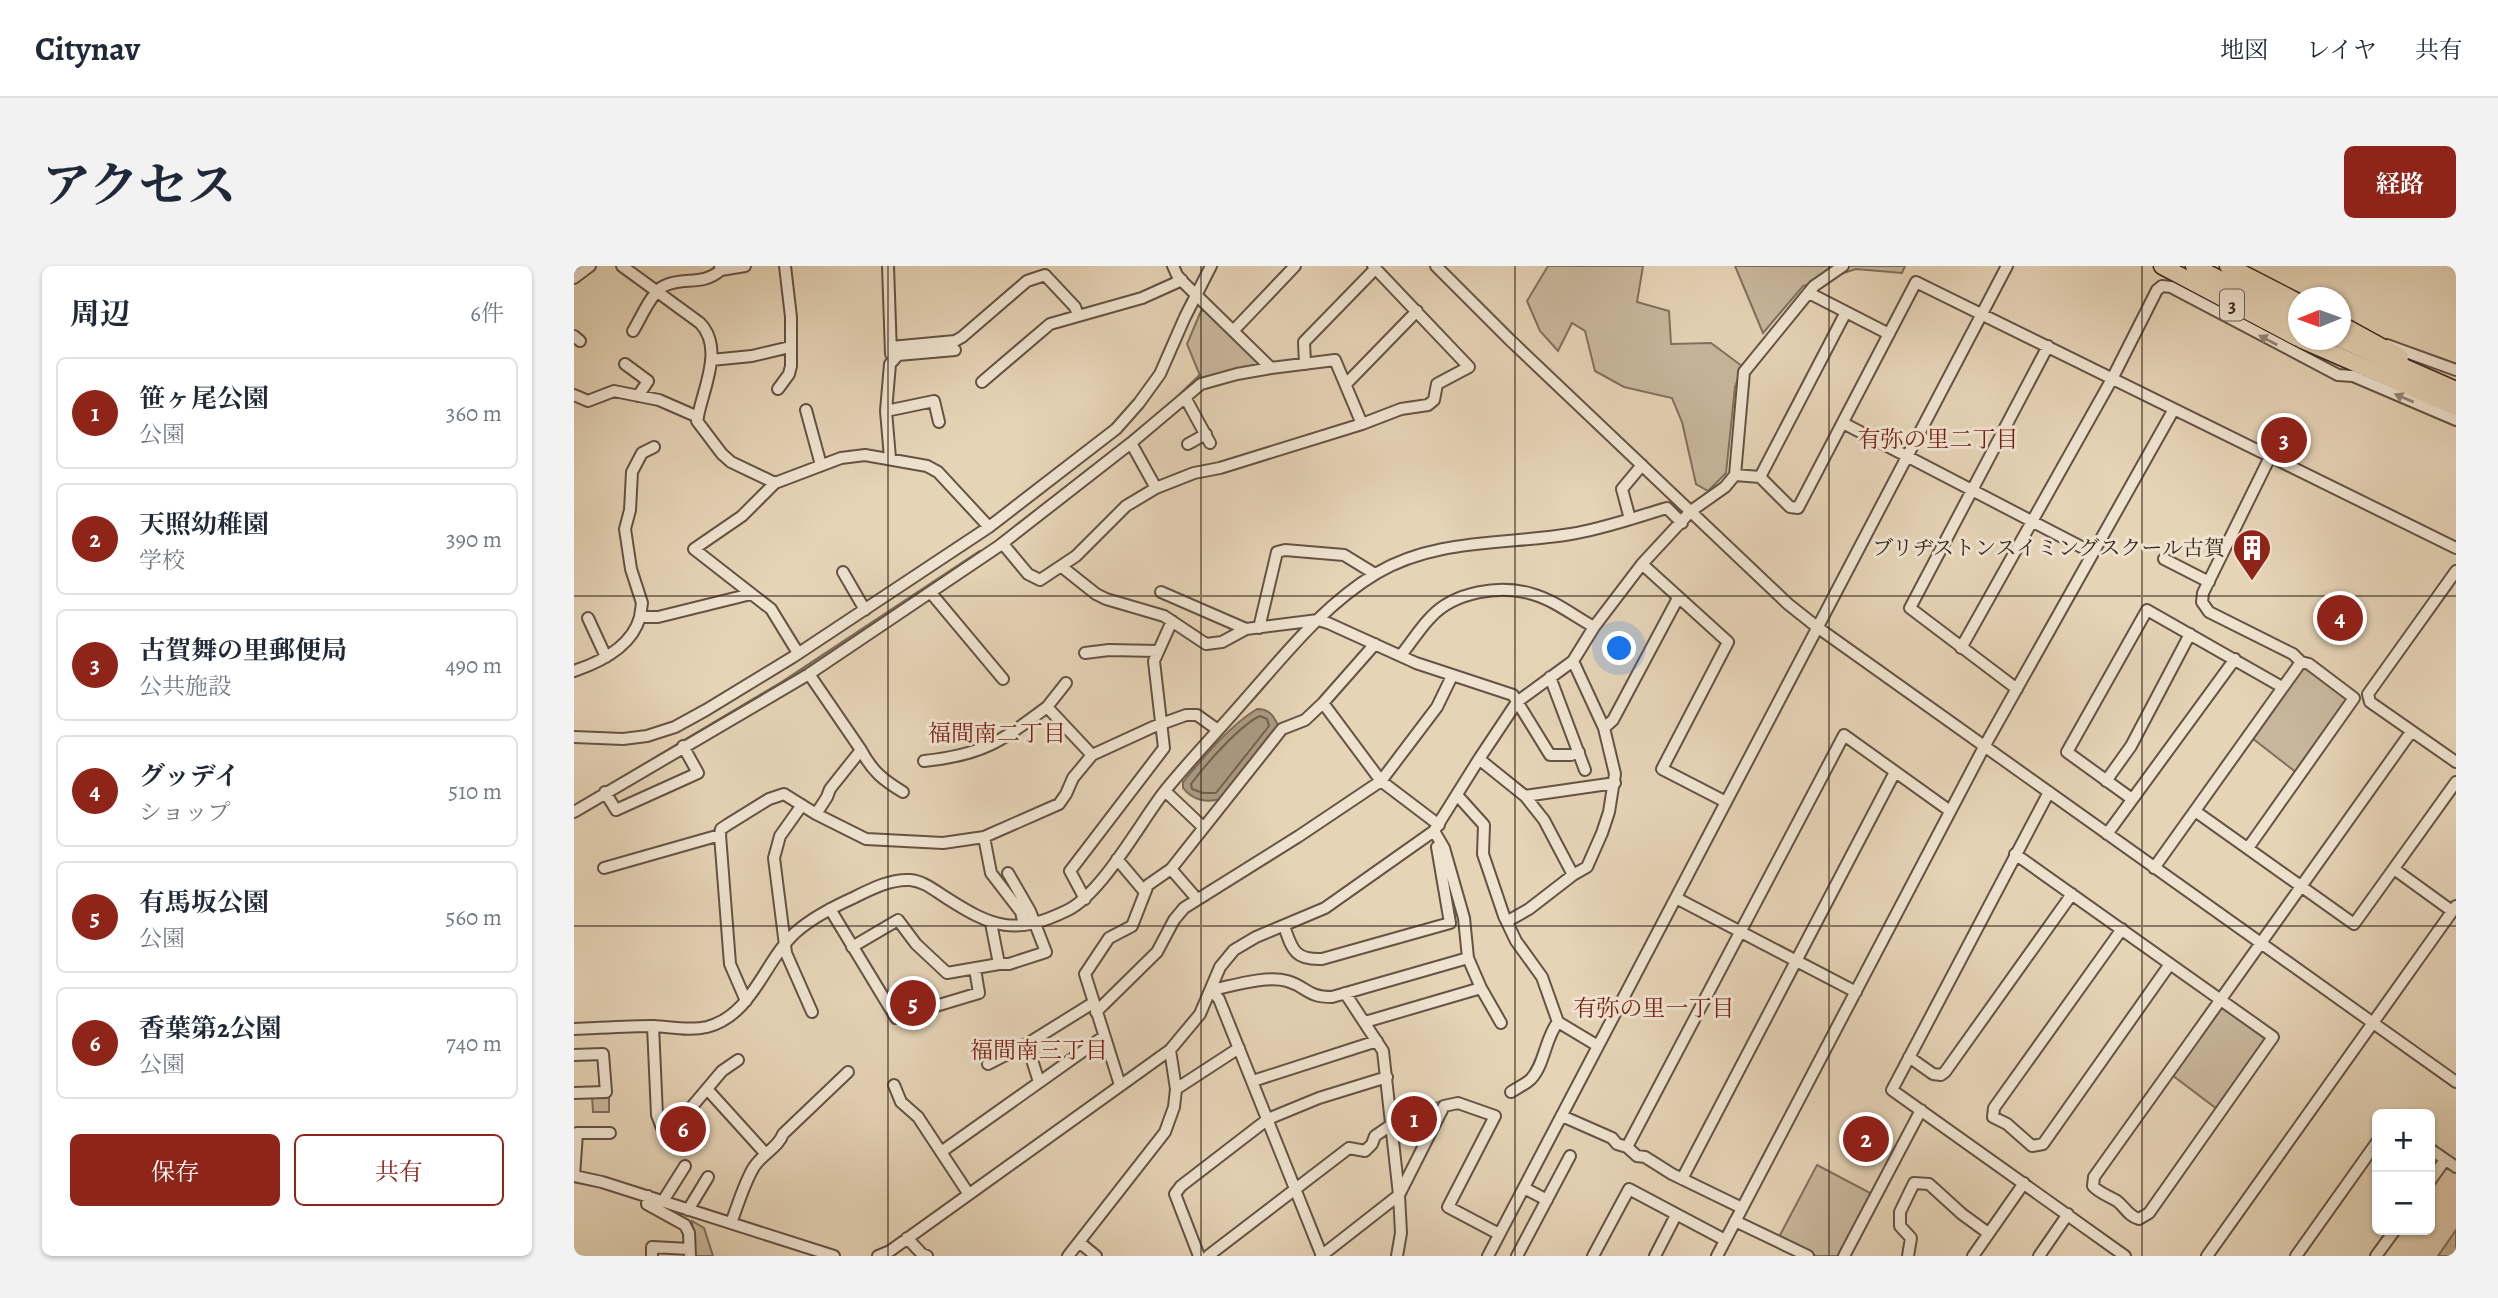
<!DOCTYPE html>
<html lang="ja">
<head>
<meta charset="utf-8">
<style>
	:root { --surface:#fff; --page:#f2f2f3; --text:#1f2937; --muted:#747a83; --line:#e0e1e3; --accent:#8f2418 }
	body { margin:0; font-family:Alegreya,"Noto Serif JP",serif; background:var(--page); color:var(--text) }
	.controls { position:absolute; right:21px; bottom:21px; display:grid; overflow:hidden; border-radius:10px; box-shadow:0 2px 5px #0004 }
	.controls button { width:63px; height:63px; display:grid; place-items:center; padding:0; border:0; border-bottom:2px solid var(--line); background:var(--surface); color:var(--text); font:35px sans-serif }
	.compass { position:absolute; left:1714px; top:21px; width:63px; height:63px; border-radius:50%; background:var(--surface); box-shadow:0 2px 5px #0004; rotate:269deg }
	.you { position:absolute; left:1046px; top:383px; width:24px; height:24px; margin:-18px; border:5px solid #fff; border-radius:50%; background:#1a73e8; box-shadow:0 0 0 10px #1a73e833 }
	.badge { display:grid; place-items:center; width:46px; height:46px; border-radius:50%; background:var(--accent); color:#fff; font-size:23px; font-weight:700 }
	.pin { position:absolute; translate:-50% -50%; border:4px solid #fff; box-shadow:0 2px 7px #0006 }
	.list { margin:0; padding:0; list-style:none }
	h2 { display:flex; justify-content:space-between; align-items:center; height:91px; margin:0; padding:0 28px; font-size:30px }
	h2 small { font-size:23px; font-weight:400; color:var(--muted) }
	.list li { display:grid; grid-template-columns:46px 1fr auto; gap:21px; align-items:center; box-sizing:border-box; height:112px; margin:0 14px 14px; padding:0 14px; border:2px solid var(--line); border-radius:10px }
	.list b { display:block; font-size:26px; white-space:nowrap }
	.list p { margin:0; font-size:23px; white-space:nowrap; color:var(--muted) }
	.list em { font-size:23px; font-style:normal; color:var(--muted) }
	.actions { display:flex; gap:14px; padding:21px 28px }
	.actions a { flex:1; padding:16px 0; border:2px solid var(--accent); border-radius:10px; text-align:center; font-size:24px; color:var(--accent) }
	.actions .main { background:var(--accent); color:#fff }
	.map { position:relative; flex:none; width:1882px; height:990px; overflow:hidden; border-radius:10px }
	header { display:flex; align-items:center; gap:42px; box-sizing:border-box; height:98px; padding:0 35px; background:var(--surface); border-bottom:2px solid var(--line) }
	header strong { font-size:33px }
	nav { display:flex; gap:38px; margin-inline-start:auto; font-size:24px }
	.intro { display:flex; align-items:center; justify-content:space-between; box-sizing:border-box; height:168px; padding:0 42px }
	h1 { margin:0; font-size:49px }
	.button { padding:18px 32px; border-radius:10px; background:var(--accent); color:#fff; font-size:24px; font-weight:700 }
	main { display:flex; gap:42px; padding:0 42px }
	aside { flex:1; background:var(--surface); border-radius:10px; box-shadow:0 2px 5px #0004 }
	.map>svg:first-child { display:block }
	.green { fill:#c8b79d; stroke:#80705d; stroke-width:2 }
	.water { fill:#ab9a83; stroke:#7d6c5a; stroke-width:2 }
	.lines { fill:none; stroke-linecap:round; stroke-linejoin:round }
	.shore { stroke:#726150; stroke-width:2 }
	.stream { stroke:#7d6c5a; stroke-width:2.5 }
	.minor-casing { stroke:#645344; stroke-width:14 }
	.highway-casing { stroke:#38281d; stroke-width:19 }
	.minor { stroke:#efe3d0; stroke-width:10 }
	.highway { stroke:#e6d4b7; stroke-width:16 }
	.oneway { fill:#948676 }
	.grid { fill:none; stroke:#38281d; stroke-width:2; stroke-opacity:0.55 }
	.labels { text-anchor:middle; stroke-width:6; stroke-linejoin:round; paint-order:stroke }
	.shield { fill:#efe3d0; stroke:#6f6053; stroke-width:2 }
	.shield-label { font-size:19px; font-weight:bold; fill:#38281d }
	.poi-label { font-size:21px; fill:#38281d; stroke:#efe3d0; text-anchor:end }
	.neighbourhood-label { font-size:23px; fill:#7a1f14; stroke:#efe3d0 }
</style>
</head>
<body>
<header>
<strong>Citynav</strong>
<nav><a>地図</a><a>レイヤ</a><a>共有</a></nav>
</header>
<div class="intro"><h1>アクセス</h1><a class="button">経路</a></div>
<main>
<aside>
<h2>周辺<small>6件</small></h2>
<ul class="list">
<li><span class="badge">1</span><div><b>笹ヶ尾公園</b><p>公園</p></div><em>360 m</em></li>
<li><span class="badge">2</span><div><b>天照幼稚園</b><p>学校</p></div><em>390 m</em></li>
<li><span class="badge">3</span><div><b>古賀舞の里郵便局</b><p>公共施設</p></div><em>490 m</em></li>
<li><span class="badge">4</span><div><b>グッデイ</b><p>ショップ</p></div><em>510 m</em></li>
<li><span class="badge">5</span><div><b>有馬坂公園</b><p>公園</p></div><em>560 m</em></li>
<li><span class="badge">6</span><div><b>香葉第2公園</b><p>公園</p></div><em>740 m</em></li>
</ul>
<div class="actions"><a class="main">保存</a><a>共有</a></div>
</aside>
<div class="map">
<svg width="1882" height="990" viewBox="0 0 1882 990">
	<rect width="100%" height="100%" fill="#e6d4b7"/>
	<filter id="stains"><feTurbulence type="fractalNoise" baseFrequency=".00286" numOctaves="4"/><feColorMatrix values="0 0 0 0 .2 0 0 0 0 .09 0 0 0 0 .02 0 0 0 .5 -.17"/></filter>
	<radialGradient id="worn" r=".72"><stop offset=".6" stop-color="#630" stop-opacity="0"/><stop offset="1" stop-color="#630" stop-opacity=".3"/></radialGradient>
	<!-- green -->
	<path class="green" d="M974 0H1069L1063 36 1095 45 1097 78 1137 77 1168 100 1161 121 1152 207 1134 225 1122 218 1108 156 1098 132 1050 121 1021 105 1011 65 998 57 984 85 966 65 953 35Z
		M1161 0H1331L1328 7 1282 3 1229 20 1189 67Z
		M633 44 683 94V99L627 112 613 78 627 45Z
		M1728 402H1735L1773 431V436L1723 507 1678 472Z
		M358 727 359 736 327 746H322L317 738Z
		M1646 742H1651L1692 770V775L1643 843 1598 809Z
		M18 830H35V846H19Z
		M867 835 857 855 824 866 822 850Z
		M1243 899 1298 928 1265 990H1242L1205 971Z
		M118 955 130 962 139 990H120Z
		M1882 964V990H1864Z"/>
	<!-- water -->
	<path class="water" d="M683 443C695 443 699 449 704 459L646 533C633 537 618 534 609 522V516C629 492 656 459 683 443Z"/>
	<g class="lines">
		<!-- shore -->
		<path class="shore" d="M686 450 693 453 695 460 642 527H629L618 523 617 518C631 499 666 459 686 450Z"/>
		<!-- stream -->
		<path class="stream" d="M598 136 626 109
			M483 228 561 167
			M0 540 208 416 406 285"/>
		<defs>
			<path id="minor" d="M48 0 126 57C151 83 128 124 123 155L148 188 157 196 201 217 267 192 291 189 353 200 364 206 415 261
				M314 0 317 88
				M599 0 603 9 610 17 697 102
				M862 0 936 74 1214 338 1243 361 1882 816
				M147 4 171 0
				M0 12 16 0
				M1235 27 1315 68
				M660 64 721 0
				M59 65C66 54 78 25 90 20 111 10 127 21 147 4L146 0
				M0 70 6 75
				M1813 79 1882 104
				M317 81 381 75 388 71 453 15 471 9 501 41 504 49
				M137 94 178 90 216 81
				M51 98 74 115 64 130
				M731 98 730 76 802 2
				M408 116 476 58 568 32 608 14
				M772 118 843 45
				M204 123 215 108 217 100V51L211 0
				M0 129 14 135 40 125 85 134 124 151
				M612 133 636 177
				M232 144 247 199
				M312 145 360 135 365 156
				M1269 157 1519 287
				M557 177 582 222
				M614 178 632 168
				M316 192 312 145 316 98 324 89 381 84
				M1161 209 1186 211 1216 241 1224 242 1342 16 1882 282
				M1186 211 1272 46
				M201 217 168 250 120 283 197 343 224 387
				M1056 253 1048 223 1068 199
				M429 278 454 308 466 314 502 290 552 240 582 222 620 207 646 202 788 158 827 143 854 139 860 134 863 118 895 101 799 0
				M1590 293 1635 316
				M1068 298 1154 376 1088 503 1152 536
				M488 301 522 328 532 333 590 350 632 378 648 376 672 363 744 354 754 357 842 397 939 429 976 489H997L1005 486
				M1882 305 1794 428 1796 436 1882 496
				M269 306 291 344
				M587 326 672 363
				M357 327 429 413
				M66 351 68 337 57 303 51 263 56 244 58 206 68 187 80 181
				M14 352 32 391
				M685 362 703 286 711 284 770 289 801 308
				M1387 382 1538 113 1583 24 1588 20 1597 21 1764 109 1779 110 1882 154
				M511 387 535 384 584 385
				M827 389C837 377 846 362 857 351 880 326 926 318 958 328 980 334 1000 350 1020 361
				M0 405C27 396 58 380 66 351H84L177 328
				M235 408 287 484 256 523 253 531 242 548
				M976 411 1011 504
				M492 417 473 441 518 489
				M1443 423 1336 342 1474 80
				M749 437 807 515 865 559
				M1030 462 1039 454 1104 332
				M0 471 49 473 73 470 101 461 132 444 219 391 415 261 542 163 565 137 586 108 611 51 637 0
				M287 484C298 505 309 514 329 526
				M905 493 951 530 970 554 999 609 1013 601 1028 567 1035 546 1041 508 1030 462 999 395
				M350 495C409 489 426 476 473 441
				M1532 515 1557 480 1616 368
				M591 525 629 561
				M31 526 42 544 124 507 109 480
				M1475 526 1318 824 1551 990
				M883 529 910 559 909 588 930 650 942 675 968 711 984 756 1024 780
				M951 530 1041 517
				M1558 533 1493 486 1573 344 1708 421
				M228 539 206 570 200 592 212 687 238 746
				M1621 545 1780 658 1882 516
				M0 546 235 408 425 280 557 177 627 118 663 108 697 102 761 94 788 158
				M1533 568 1661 393
				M410 571 417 607 447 646 450 659
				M1674 582 1780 432 1735 398 1727 396
				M1441 588 1699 771 1575 947 1565 953C1554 950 1551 941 1543 935 1535 930 1525 927 1519 920L1520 911C1626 763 1731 615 1837 466
				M543 593 570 625
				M30 602 146 569
				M1580 602 1727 396 1719 388 1635 346 1628 336 1629 327 1696 191
				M597 603 623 633
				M1820 603 1878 645
				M1102 632 1282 726
				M511 633 496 605 590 482 580 395 598 355
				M256 643 322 752 405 727 401 703
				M934 655 955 643 999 609
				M710 660C718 683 720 694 748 693L876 657 863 581
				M1548 663 1420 842 1419 851 1433 858 1458 880 1469 878 1596 698
				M278 681 324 654 342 678 373 707 425 698 417 657
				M425 698H435L472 686 456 645 434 607
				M907 722 927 757
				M637 724 645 733 748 990
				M637 724C658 720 693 709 713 715 734 721 732 731 758 731L894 692
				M771 727 809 785 825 929 827 967 823 990
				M172 735 156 698 146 569 147 563 153 559 195 533 210 528 242 548 292 573 369 577 410 571 485 538 492 528 499 512 518 489 579 461 612 449H623L644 464
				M522 746 583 686 600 654 610 642 725 570 807 515 863 441 878 410
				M791 756 907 722 894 692 890 652 870 582 860 565
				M79 760 83 849 88 862 94 869 148 805 164 794
				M0 763C26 762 53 760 80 760 97 761 116 765 133 761 179 749 190 695 222 666 239 651 259 641 279 632 297 623 316 613 336 614 349 615 360 624 371 631 419 662 441 670 494 644 528 627 566 557 590 526 615 495 643 466 669 436 710 390 749 339 803 307 862 272 931 279 997 268 1029 263 1062 251 1093 242L1108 257
				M0 789 29 788 32 826 0 827
				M1335 791 1359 808 1367 809 1371 806 1498 628
				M414 798 453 778
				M679 815 803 775
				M465 816 453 778 519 737
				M320 819 327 836 344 851 394 927
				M546 819 511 708 535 672 558 660 574 619 597 603 708 463 731 454 749 437 801 378
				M133 823 191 887
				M602 823 665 782
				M937 826C943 822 952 818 957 813 971 798 971 772 984 756
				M988 850 1038 872 1043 878 1053 881 1063 890 1071 891 1098 908 1168 942
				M1053 881 1270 469 1376 545
				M1856 883 1882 901
				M367 886 529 771
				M0 910 28 916 260 990
				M0 910 3 867H36
				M1108 913 1321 506
				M1856 915 1871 894
				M950 922 973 934
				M74 930 73 938 111 959 115 967 116 990
				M89 935 111 900
				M114 944 134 911
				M1161 955 1234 990
				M157 957C164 939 170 917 180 901 187 889 205 881 209 868L274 806
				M333 972 348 988 353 990
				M505 976 522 990
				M78 990V981L115 983
				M304 990 316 985 596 784 626 748 646 701 660 684 682 671 751 642 860 565 905 493 943 436 999 395 1020 361 1068 298 1117 245 1151 221 1161 209 1170 106 1240 20 1269 0
				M494 990 591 866 600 841 602 823 596 784
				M625 990 601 928 607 920 694 853 745 832 813 811
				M634 990 775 882 791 885 798 878 801 870 817 859
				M747 990 825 929 870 840 884 837 921 850 874 941 925 968
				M914 990 1433 0
				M943 990 996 890
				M1019 990 1055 923 1151 974
				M1081 990 1102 949
				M1143 990 1410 481 1600 143
				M1270 990 1347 844
				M1334 990 1337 972 1326 960V946L1340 917 1355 918 1388 948 1414 967
				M1399 990 1450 917
				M1465 990 1494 948
				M1633 990 1882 640
				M1722 990 1803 876
				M1802 990 1821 964"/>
			<path id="highway" d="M1588 0 1724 72
				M1620 0 1724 54
				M1654 0 1724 36
				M1766 58 1826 91
				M1766 73 1882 124
				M1728 74 1882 141"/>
		</defs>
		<!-- minor casing -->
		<use href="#minor" class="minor-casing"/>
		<!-- highway casing -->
		<use href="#highway" class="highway-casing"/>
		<!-- minor -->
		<use href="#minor" class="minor"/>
		<!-- highway -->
		<use href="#highway" class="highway"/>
	</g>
	<!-- one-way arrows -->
	<defs><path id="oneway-solid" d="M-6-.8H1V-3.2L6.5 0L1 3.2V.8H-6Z" transform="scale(1.75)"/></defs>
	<g class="oneway">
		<use href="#oneway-solid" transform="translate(1694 74) rotate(-152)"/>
		<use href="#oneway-solid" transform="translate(1830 132) rotate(-157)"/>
	</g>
	<!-- grid -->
	<path class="grid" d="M314 0V990M627 0V990M941 0V990M1255 0V990M1568 0V990M0 330H1882M0 660H1882"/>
	<!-- icons -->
	<defs>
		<symbol id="building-pin" viewBox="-11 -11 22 30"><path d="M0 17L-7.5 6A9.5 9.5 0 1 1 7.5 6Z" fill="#8f2418" stroke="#efe3d0"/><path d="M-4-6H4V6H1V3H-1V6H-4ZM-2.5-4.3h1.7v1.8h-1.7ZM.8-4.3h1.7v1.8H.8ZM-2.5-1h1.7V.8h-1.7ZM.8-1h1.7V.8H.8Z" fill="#fff"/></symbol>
	</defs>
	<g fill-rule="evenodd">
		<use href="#building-pin" x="1656" y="260" width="44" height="60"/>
	</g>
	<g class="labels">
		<!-- shield labels -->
		<rect class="shield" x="1646" y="23.5" width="24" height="31" rx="5"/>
		<g class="shield-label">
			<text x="1658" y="46">3</text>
		</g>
		<!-- poi labels -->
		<g class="poi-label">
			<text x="1651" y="289">ブリヂストンスイミングスクール古賀</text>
		</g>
		<!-- neighbourhood labels -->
		<g class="neighbourhood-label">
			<text x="1364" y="181">有弥の里二丁目</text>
			<text x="423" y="475">福間南二丁目</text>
			<text x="1080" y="750">有弥の里一丁目</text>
			<text x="465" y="792">福間南三丁目</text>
		</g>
	</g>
	<rect width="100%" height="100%" filter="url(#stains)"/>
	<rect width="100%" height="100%" fill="url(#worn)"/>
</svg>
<div class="controls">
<button>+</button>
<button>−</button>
</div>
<svg class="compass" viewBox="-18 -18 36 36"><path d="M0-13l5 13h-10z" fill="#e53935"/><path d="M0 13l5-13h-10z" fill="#747a83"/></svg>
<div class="you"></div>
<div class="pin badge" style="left:840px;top:853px">1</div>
<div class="pin badge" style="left:1292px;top:873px">2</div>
<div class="pin badge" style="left:1710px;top:174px">3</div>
<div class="pin badge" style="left:1766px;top:352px">4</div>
<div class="pin badge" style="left:339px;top:737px">5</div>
<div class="pin badge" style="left:109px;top:863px">6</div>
</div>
</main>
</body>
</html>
